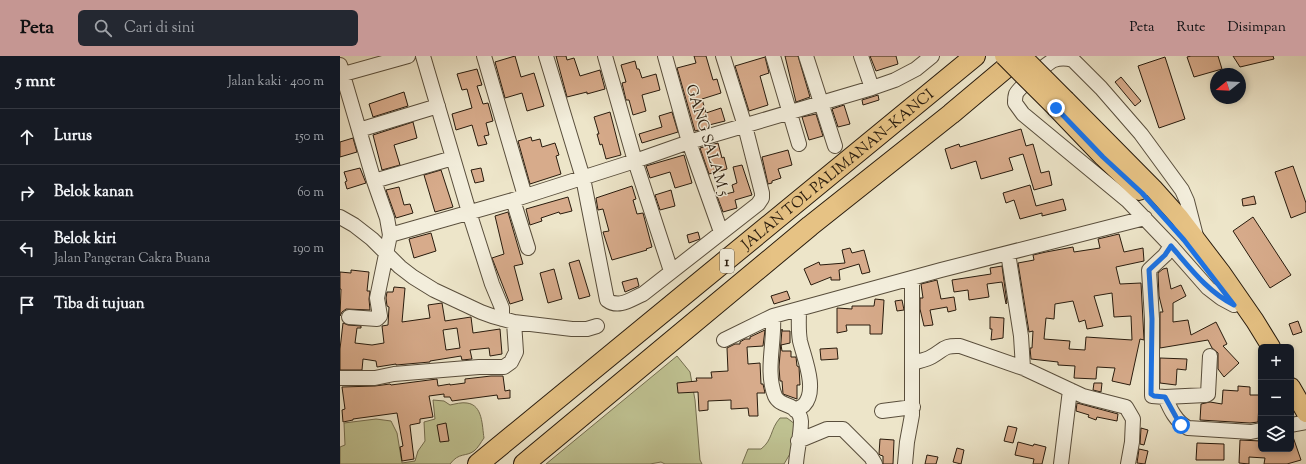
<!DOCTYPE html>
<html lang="id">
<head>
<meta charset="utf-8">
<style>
	:root { --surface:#171b24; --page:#242831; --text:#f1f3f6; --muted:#9ea1a6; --line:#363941; --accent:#c59692 }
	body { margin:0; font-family:"Sorts Mill Goudy",serif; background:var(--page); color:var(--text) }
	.controls { position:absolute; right:12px; bottom:12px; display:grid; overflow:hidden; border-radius:6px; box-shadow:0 2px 6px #0003 }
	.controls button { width:36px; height:36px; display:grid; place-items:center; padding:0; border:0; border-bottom:1px solid var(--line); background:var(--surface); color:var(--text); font:20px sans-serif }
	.compass { position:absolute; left:870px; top:12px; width:36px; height:36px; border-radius:50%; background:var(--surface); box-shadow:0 2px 6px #0003; rotate:252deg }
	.stop { position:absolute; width:12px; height:12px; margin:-9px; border:3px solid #1a73e8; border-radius:50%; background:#fff }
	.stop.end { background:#1a73e8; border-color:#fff; box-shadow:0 1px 4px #0008 }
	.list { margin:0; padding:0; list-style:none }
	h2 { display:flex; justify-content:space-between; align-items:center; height:52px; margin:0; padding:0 16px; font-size:17px }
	h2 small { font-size:13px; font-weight:400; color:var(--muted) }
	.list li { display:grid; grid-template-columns:26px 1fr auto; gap:12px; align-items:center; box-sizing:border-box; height:56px; padding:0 16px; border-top:1px solid var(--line) }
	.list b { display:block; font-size:15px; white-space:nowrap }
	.list p { margin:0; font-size:13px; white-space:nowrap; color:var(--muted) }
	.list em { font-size:13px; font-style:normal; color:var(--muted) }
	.icon { flex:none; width:22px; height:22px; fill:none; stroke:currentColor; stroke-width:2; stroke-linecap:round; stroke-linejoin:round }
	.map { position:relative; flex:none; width:966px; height:408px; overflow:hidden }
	header { display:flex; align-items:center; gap:24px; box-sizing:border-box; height:56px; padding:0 20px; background:var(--accent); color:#111 }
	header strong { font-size:19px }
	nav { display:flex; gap:22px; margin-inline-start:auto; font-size:14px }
	.search { width:280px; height:36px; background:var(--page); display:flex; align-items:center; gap:10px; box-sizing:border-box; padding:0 14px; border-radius:6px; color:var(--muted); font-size:15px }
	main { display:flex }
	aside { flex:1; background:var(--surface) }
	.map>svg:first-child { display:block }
	.green { fill:#bfc292; stroke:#746e50 }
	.building { fill:#d7ab8b; stroke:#281b0d; fill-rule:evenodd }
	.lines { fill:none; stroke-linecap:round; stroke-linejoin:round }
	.minor-casing { stroke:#594e3c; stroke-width:16 }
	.major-casing { stroke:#281b0d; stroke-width:20 }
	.highway-casing { stroke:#281b0d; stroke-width:22 }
	.minor { stroke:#f3eedc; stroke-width:14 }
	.major { stroke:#e6c284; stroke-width:18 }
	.highway { stroke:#e6c284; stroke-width:20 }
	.major-bridge-casing { stroke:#281b0d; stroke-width:20; stroke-linecap:butt }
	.major-bridge { stroke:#e6c284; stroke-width:18 }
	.route { stroke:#1a73e8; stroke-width:5 }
	.labels { text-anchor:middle; stroke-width:3; stroke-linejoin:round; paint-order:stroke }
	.shield { fill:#f3eedc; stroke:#655a4b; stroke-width:1 }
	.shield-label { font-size:14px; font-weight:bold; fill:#281b0d }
	.street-label { font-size:15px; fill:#281b0d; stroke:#f3eedc }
</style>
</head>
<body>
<header>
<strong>Peta</strong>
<div class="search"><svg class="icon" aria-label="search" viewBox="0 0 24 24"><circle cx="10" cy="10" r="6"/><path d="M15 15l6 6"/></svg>Cari di sini</div>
<nav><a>Peta</a><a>Rute</a><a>Disimpan</a></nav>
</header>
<main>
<aside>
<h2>5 mnt<small>Jalan kaki · 400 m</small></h2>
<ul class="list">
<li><svg class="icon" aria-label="ahead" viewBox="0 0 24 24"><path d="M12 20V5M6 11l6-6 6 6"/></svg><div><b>Lurus</b></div><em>150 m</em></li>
<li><svg class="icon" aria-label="right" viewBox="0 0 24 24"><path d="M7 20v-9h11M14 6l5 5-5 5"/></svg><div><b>Belok kanan</b></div><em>60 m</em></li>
<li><svg class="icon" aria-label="left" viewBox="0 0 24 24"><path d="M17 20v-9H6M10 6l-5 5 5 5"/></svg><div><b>Belok kiri</b><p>Jalan Pangeran Cakra Buana</p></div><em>190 m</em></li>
<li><svg class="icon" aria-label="arrive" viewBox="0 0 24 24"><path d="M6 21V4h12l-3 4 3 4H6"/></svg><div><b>Tiba di tujuan</b></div></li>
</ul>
</aside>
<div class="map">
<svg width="966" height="408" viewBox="0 0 966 408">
	<rect width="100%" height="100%" fill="#ede5c9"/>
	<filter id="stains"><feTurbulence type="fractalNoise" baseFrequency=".005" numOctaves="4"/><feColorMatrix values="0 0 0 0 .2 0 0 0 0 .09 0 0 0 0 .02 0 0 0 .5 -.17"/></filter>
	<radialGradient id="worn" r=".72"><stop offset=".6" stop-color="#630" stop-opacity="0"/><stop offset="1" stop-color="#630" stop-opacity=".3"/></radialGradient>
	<!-- green -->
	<path class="green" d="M337 300 350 316 355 344 360 404 362 408H325L321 406 310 408H206Z
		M93 344 104 345 110 349C115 348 122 346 127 347 143 349 142 370 144 382 141 386 138 392 134 395 126 401 119 396 110 408H0V391L5 389 4 367 36 363 51 365 57 377 62 407 75 405 78 395 85 385 84 366 95 363Z
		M440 362H447L455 368 454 391 444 408H402L408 393H421C433 384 430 373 440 362Z"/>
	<!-- building -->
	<path class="building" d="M175 0 181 21 194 17 204 50 187 55 182 37 165 42 155 6Z
		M216 0H226L227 4 234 2 240 20 260 14 265 33 247 38V36L227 41Z
		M354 0H366L373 24 377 23 381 37 362 43 366 57 381 52 385 65 369 69 370 71 355 75 337 12 356 7Z
		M445 0H458L470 41 456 46Z
		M530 0H556L558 8 536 15Z
		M851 0H878L882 13 854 21 847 1Z
		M893 0H933L934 3 900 11Z
		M425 1 429 17 420 20 428 49 409 55 395 10Z
		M825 1 845 63 819 72 798 10Z
		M295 5 297 13H299L302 22 316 18 320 34 302 39 306 55 293 59 289 44H286L282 27 286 26 281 9Z
		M137 13 142 29 137 30 143 48 148 47 153 65 146 67 149 79 144 80 147 88 138 90 132 69 116 74 112 58 132 52 127 33 122 34 117 18Z
		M781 21 801 45 795 50 775 26Z
		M64 36 68 50 33 61 29 48Z
		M538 39 539 44 523 49 522 44Z
		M504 49 510 68 498 71 492 53Z
		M270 56 281 99 266 103 262 88 260 89 257 78H259L254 61Z
		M332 56 338 76 302 87 299 78 322 71 319 60Z
		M476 58 483 80 469 84 462 61Z
		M73 66 77 82 54 89 60 109 42 114 33 79Z
		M681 73 686 90 693 88 701 117 709 115 712 129 694 134 683 98 669 102 673 114 641 123 636 105 611 113 605 93 619 88 620 91Z
		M191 81 192 85 200 83 202 91 215 87 219 99 216 100 221 118 190 128 178 85Z
		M13 82 17 96 0 101V86Z
		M378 87 382 102 384 101 387 113 369 118 360 92Z
		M448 94 452 109 438 113 441 122 432 125V127L428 128 422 101Z
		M344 99 352 127 335 132 330 116 310 122 306 110Z
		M402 109 412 139 395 144 397 152 383 156 377 140 394 136 392 129 397 127 393 111Z
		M953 110 966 147V156L951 162 935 116Z
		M20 112 26 127 7 133 5 126 7 125 4 116Z
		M141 112 144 125 135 127 131 114Z
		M101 114 113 151 95 156 84 119Z
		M690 129 696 150 723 143 726 154 702 160V157L680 163 674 144 666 147 663 137Z
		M292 130 296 143 293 144 297 158 303 157 312 191 306 193 307 194 272 204 263 176 269 175 263 153 258 154 256 142Z
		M59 131 64 149 70 148 73 157 56 162 46 134Z
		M331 134 335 150 320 154 315 139Z
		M914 140 916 148 903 150 902 143Z
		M228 141 232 155 220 158 219 156 201 162 202 165 190 169 186 153Z
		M168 156 183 208 174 210 183 244 170 248 152 202 164 198 155 160Z
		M913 161 951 219 930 232 893 175Z
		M358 176 360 183 349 187 347 179Z
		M91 177 96 195 74 202 69 183Z
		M779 178 784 196 803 192 804 205 776 211 780 228 801 227 804 284 800 283 790 329 772 325 775 312 757 311 756 323 734 322 735 310 718 309V306L691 303 690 292H692L693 275 689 276 678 207 694 204 693 199 706 196 733 191 734 196 760 192 758 183ZM772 237 774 261 791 260 792 284 746 281 745 294 729 293 730 285 704 283 706 262 714 263 715 248 733 245 739 266 745 264 747 273 763 270 754 240Z
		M510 192 512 197 524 194 530 216 522 218 519 208 499 214 500 224H491V221L471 229 464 213 479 206 480 209 505 207 502 194Z
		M239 204 250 240 239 243 229 207Z
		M662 210 667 247 666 248 662 226 647 228 649 241 629 244 628 234 614 236 612 224 651 218 650 212Z
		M827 212 831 233 841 229 846 240 833 247V266L848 264 851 279 876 266 887 288 883 290 899 307 884 321 878 313V297L872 292 868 284 820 292V256H823L819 240 818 217 823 213Z
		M214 213 222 243 208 247 200 217Z
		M11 214 29 216 27 235H30L29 243 30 254 6 253 2 256 0 260 1 233H0V216L11 217Z
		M297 222 299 230 285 236 282 226Z
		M597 224 601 243 614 241 616 254 608 256 607 251 590 254 593 269 584 270 580 253V242H583L581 228Z
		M54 231 65 232 62 266 90 262 88 249 102 247 105 265 131 261 133 277 160 273 162 298 150 300 149 292 130 294 132 303 122 304 121 300 90 305V306L56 309V308L37 311 36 305 23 303 22 314H0V293L3 267 8 269 21 270V272H17L15 287 32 289 44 287 42 270 48 269 49 251 47 250 46 242 47 236H53ZM117 272 120 292 106 294 103 274Z
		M447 235 450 243 434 248 431 240Z
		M535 243 544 244 542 278H530V269H506L507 275 497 277V252L512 253V250H534Z
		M562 244 564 254 557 255 555 245Z
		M650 261 664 262 663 282 651 284 652 273H650Z
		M958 265 962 276 953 279 949 268Z
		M442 273V275H450V287L441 289 442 295H451V301H456L457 310 459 311 460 329H457V343L443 338 442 325H440L439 311Z
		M425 274 423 290 407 291 408 308 420 307 421 328H423L425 337H417L418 360H409L408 352 391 353V344L368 345V354L359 355 358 336 338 337 337 327 357 325 356 322H372L371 316 388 315 387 292 395 288H400V286L405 283H410V281Z
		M497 292 498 303 481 304 480 293Z
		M820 302 847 303 846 314 837 313 836 329 820 327Z
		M151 320H163L165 335 170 334V342L158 343 157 339 112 345 110 341H104V338L89 340 93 361 80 363V367L70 369V370L74 403 62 405 60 391 63 390 57 357 13 363V364L3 366 2 354 5 353 2 331 35 330 50 328 51 329 97 323 98 330 110 328V329L125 327V323Z
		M754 327H762L761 336 753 334Z
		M898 330 910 331V339H921V347H919L918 366 910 367 860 364 861 348 870 346 882 348 883 334 898 335Z
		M737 347 778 358 777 365 757 361 756 364 748 361 749 359 736 355Z
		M106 367 109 385 100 386 97 369Z
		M668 370 677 372 673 387 664 385Z
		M801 372 808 374 804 389 800 388Z
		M951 378H952L961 404 947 408H924L925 402 909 401V408L899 407 900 384 921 385V393L940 394 951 393Z
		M540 383 554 384 553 408H543V400L540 399 539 398Z
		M678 386 693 390 694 388 706 391 702 408H693L694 403 675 399Z
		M857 387 884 388V404H856Z
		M617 392 624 394 621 408 613 406Z
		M799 393 808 395 805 408 797 407Z
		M587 399 598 401 596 408H585Z"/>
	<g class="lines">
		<defs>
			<path id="minor" d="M83 0 129 156 152 228 162 252V263
				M144 0 185 140
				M206 0 243 122 267 244C279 253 291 243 303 238L418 148 422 142V137L405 70 383 0
				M265 0 295 105 331 215
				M325 0 349 86 381 176
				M433 0 459 88
				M466 0 495 90
				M521 0 532 32
				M0 9 34 125 47 162 50 179
				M0 19 68 0
				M19 74 98 50
				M34 125 113 102
				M173 144 188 192
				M0 161 14 169 32 183 60 211 73 221 94 234 141 256 152 260 174 266 232 273H247L257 270
				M856 180 847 145 842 134 801 78 761 32 733 4C726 2 720 2 714 4 707 7 679 32 676 38 675 41 675 44 675 47L683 58 787 144 831 190 868 232 881 242 894 249
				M831 190 825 199 809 214 812 263V340L825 341 866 339 868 338 870 300
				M668 197 681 280 683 312
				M572 222V307
				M433 260C435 286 425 315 435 340 439 349 450 348 456 354 458 356 461 361 461 365 461 379 457 394 456 408
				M9 261 37 263 40 260 37 242 50 179 173 144 295 105 349 86 532 32 555 24 576 13 592 0
				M384 284 433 260 601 214 805 162
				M0 322H35L54 318 139 311H164L171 306 176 296 174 266
				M825 341C830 353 836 366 848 372L911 376 921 374
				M455 354C458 352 462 351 464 349 478 334 464 302 460 285 458 274 459 264 459 253
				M542 355 573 351
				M951 369 966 366
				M458 385 487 373H503L531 401 535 408
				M565 408 567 386 572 359V307C578 305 586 304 591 301 604 294 603 289 620 290L683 312 743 340 786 351 793 363 792 386 788 408
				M721 408 730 334"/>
			<path id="major" d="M726 44 813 132 839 161 881 216 915 265 931 291
				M716 52 763 101 799 135
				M951 331 966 357"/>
			<g id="highway">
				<path id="s1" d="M138 408 635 0"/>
				<path d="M184 408 470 170 611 58 680 0"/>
			</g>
		</defs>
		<!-- minor casing -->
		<use href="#minor" class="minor-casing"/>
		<!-- major casing -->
		<use href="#major" class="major-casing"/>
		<!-- highway casing -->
		<use href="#highway" class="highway-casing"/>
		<!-- minor -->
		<use href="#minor" class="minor"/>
		<!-- major -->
		<use href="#major" class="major"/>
		<!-- highway -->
		<use href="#highway" class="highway"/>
		<defs>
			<path id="major-bridge" d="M664 0 716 52
				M682 0 726 44"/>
		</defs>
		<!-- major-bridge casing -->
		<use href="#major-bridge" class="major-bridge-casing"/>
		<!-- major-bridge -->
		<use href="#major-bridge" class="major-bridge"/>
	</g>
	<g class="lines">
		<!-- route -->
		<path class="route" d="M716 52 763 101 802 137 844 184 894 249C867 235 851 213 831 190L825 199 809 214 812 263 811 338 814 340 825 341 836 361 841 369"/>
	</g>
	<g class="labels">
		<!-- shield labels -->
		<rect class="shield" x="380" y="193" width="14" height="24" rx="3"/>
		<g class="shield-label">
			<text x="387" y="210">1</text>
		</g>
		<!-- street labels -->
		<g class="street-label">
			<text transform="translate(368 84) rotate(73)" y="5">GANG SALAM 5</text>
			<text dy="5" stroke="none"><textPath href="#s1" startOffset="465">JALAN TOL PALIMANAN–KANCI</textPath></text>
		</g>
	</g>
	<rect width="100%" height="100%" filter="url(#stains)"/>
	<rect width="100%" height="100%" fill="url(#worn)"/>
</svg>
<div class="controls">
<button>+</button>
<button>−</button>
<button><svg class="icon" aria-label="layers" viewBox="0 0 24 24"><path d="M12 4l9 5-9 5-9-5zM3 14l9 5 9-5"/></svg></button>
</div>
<svg class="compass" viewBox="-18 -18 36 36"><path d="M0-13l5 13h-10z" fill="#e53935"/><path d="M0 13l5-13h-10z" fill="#9ea1a6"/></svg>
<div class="stop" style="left:841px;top:369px"></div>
<div class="stop end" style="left:716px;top:52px"></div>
</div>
</main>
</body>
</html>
